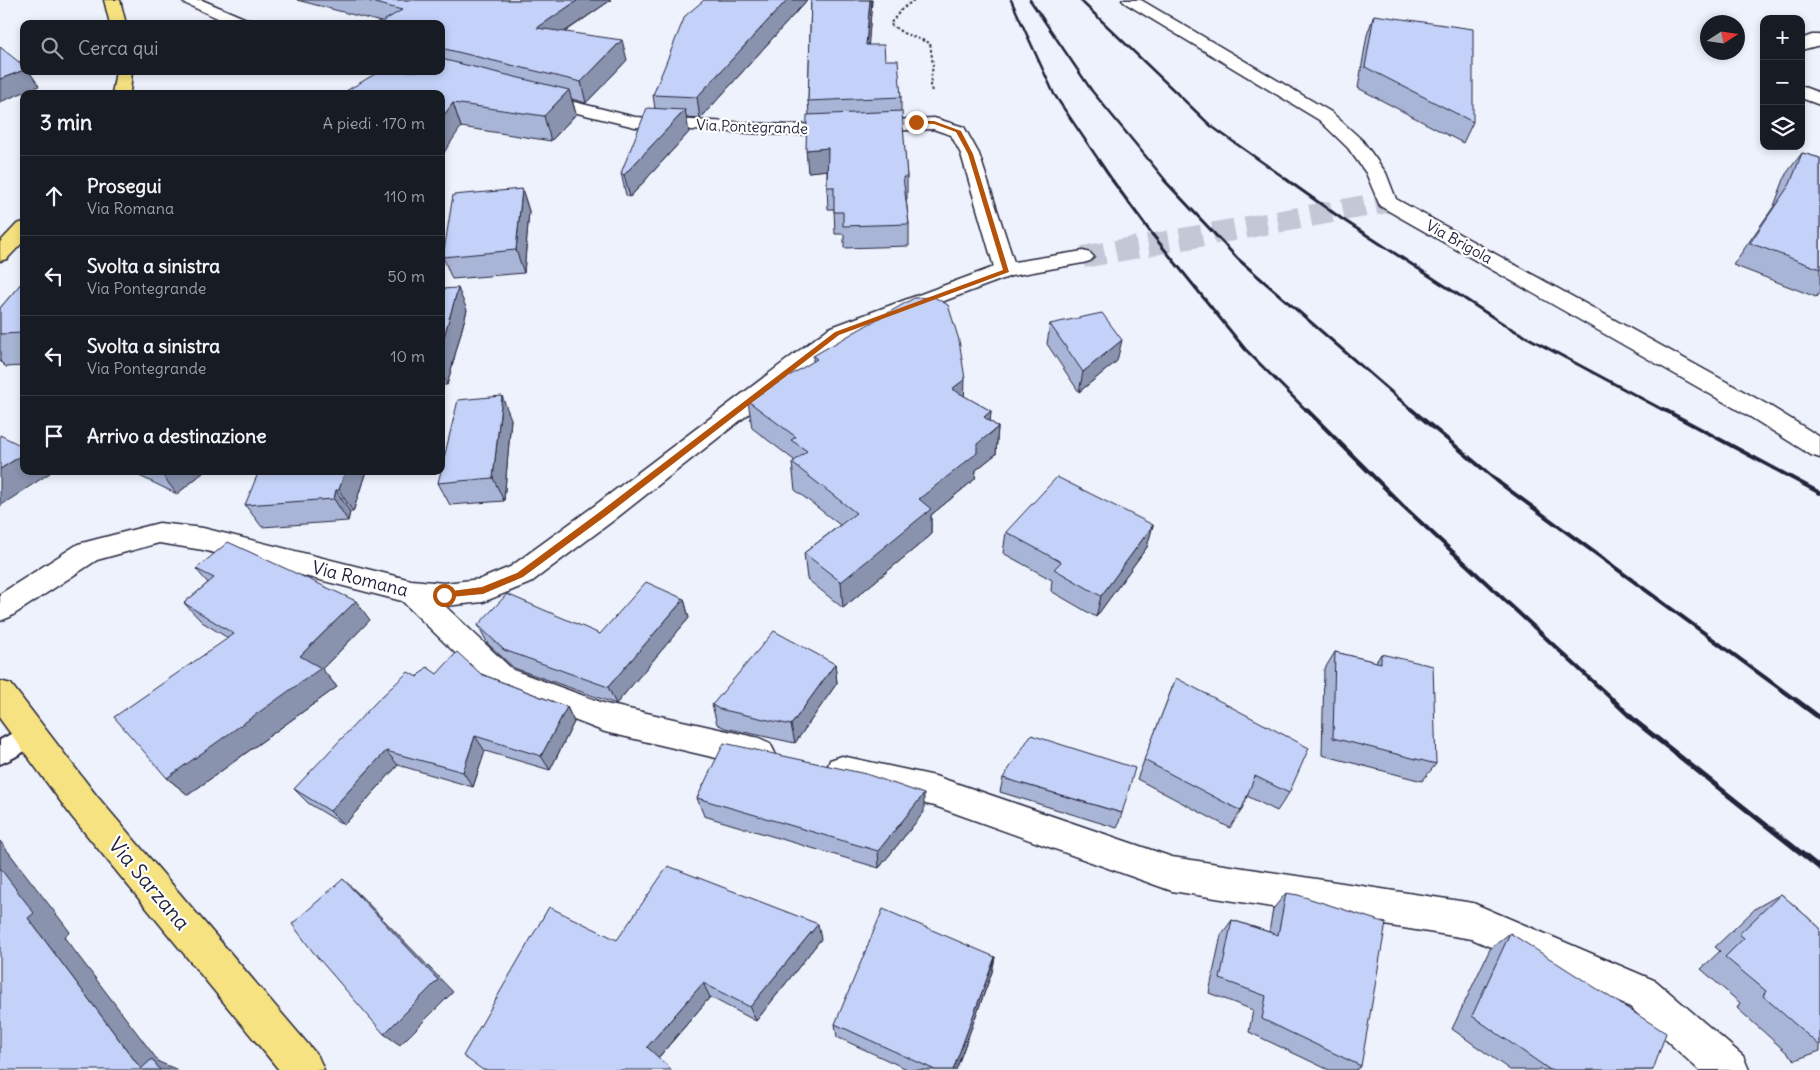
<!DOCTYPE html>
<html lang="it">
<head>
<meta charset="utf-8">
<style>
	:root { --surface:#171b24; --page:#242831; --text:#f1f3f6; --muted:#9ea1a6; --line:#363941 }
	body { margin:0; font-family:Delius,sans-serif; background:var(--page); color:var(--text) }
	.controls { position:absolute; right:15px; top:15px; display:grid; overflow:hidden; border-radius:10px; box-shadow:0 2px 8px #0003 }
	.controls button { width:45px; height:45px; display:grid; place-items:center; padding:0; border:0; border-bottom:1px solid var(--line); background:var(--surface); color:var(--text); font:25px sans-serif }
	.compass { position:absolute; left:1700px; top:15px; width:45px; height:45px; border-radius:50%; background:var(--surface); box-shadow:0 2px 8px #0003; rotate:78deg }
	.stop { position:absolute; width:15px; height:15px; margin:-11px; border:4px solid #b45309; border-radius:50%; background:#fff }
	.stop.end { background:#b45309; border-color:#fff; box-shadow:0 1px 5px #0008 }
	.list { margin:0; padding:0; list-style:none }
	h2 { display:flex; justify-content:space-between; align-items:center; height:65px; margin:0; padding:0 20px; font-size:21px }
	h2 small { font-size:16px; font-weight:400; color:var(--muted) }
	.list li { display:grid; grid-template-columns:32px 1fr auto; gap:15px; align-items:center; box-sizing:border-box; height:80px; padding:0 20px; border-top:1px solid var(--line) }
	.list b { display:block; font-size:19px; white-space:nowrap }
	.list p { margin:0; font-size:16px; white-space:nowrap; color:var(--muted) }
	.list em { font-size:16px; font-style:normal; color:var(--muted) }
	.icon { flex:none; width:28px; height:28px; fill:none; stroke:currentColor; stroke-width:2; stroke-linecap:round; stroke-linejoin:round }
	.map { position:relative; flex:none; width:1820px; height:1070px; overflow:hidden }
	.search { position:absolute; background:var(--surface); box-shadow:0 2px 8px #0003; left:20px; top:20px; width:425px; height:55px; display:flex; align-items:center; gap:12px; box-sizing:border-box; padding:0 18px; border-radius:10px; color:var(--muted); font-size:19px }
	.panel { position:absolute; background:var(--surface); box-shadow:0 2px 8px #0003; left:20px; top:90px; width:425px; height:385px; border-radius:10px }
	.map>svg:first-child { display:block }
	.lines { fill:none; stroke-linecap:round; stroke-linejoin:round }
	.street-tunnel { stroke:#c4c8d6; stroke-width:22; stroke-dasharray:22 11; stroke-linecap:butt }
	.lane-casing { stroke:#22223b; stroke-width:4 }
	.street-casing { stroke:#22223b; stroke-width:3 }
	.primary-casing { stroke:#22223b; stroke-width:3 }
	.path { stroke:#22223b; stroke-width:2; stroke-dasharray:2.5 2.5; stroke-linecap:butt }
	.lane { fill:#fff; fill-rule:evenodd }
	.street { fill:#fff; fill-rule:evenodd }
	.primary { fill:#f6e281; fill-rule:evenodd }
	.rail-far3 { stroke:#22223b; stroke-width:2.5 }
	.rail-far2 { stroke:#22223b; stroke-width:3 }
	.rail-far1 { stroke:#22223b; stroke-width:4 }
	.rail { stroke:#22223b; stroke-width:5 }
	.wall { fill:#a9b5d6; stroke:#22223b }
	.shaded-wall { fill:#8993ae; stroke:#22223b }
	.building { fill:#c4d2f9; stroke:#22223b }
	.route { fill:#b45309 }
	.labels { text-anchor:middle; stroke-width:4.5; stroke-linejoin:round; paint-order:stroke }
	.far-street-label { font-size:15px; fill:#22223b; stroke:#fff }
	.street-label { font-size:18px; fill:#22223b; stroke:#fff }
	.near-street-label { font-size:21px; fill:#22223b; stroke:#fff }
</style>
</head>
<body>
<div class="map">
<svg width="1820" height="1070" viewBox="0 0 1820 1070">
	<rect width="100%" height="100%" fill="#edf2fd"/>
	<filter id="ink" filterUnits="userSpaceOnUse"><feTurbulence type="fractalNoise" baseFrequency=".02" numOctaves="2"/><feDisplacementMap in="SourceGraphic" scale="10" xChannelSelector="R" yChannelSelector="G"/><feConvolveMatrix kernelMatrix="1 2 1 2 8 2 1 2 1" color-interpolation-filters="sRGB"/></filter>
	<g filter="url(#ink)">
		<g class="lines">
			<!-- street-tunnel -->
			<path class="street-tunnel" d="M1083 257 1387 202"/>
			<defs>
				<path id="lane" d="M29 724 37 727 41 734C34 748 14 758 0 764V740Z"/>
				<path id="street" d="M181 0H202L251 21 253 24H231L184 3Z
					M1122 0H1141L1331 112 1362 140 1386 173 1396 199 1770 406 1820 437V458L1811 455 1752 418 1380 206 1366 173 1348 148 1319 120 1125 3Z
					M1812 35H1820V45L1801 50V39Z
					M1801 86 1820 93V105L1801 98Z
					M538 93 635 117 789 125 934 118 964 127 979 154 1014 262 1083 251 1090 253 1094 257 1090 261 1083 263 1011 276 845 338 614 520 530 583 483 602 445 606 513 670 606 704 759 738 770 743 775 753 770 763 759 768 605 732 491 688 402 601 203 550 159 543 97 560 10 617 0 621V594L78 544 159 523 203 528 411 580 444 583 481 579 510 567 594 506 829 328 994 267 961 154 951 135 933 129 789 135 635 127 532 102 529 98 532 94Z
					M842 756 935 776 1172 857 1473 903 1656 981 1743 1056 1749 1070H1699L1630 1007 1472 939 1172 891 935 806 842 786 830 782 826 771 830 760Z"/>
				<path id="primary" d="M104 0H120L126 24H110Z
					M116 71H132L130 94H112Z
					M24 222V241L7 259 0 261V242L17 224Z
					M0 681 11 684 96 795 318 1056 324 1070H279L72 817 0 719Z"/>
			</defs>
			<!-- lane casing -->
			<use href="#lane" class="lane-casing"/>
			<!-- street casing -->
			<use href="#street" class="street-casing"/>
			<!-- primary casing -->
			<use href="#primary" class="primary-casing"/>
			<!-- path -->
			<path class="path" d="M914 0 901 10 890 24 903 33 930 43 933 65 930 86 932 91"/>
			<!-- lane -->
			<use href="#lane" class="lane"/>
			<!-- street -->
			<use href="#street" class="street"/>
			<!-- primary -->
			<use href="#primary" class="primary"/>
			<!-- rail-far3 -->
			<path class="rail-far3" d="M1011 0 1054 94 1113 181
				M1030 0 1092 91 1166 181
				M1080 0 1211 126 1289 181"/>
			<!-- rail-far2 -->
			<path class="rail-far2" d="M1112 180 1152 234 1245 349 1307 411
				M1164 180 1238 259 1413 411
				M1287 180 1342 219 1508 327 1665 411"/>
			<!-- rail-far1 -->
			<path class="rail-far1" d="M1306 409 1402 505 1614 701
				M1411 409 1501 484 1797 701
				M1663 409 1820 493"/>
			<!-- rail -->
			<path class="rail" d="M1613 700 1635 721 1820 868
				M1796 700 1820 718"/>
		</g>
		<!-- wall -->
		<path class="wall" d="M297 0H611L565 32 627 60 586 103 572 99 576 114 551 141 461 127 441 71V24H380V23L381 22Z
			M704 0H807L700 119 686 118 689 132 630 197 626 195 621 173 655 109 653 95Z
			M811 0H872L868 45 885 60 901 97V111L907 177V199H906L909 224V246L844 248V234H835L834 209H828L827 187V170L808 172 809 115 808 101Z
			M1374 15 1473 122 1463 143 1358 88 1367 35Z
			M1802 153 1820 158V292L1816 297 1733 265 1774 206 1786 174Z
			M522 189 529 211 524 273 452 279 443 257Z
			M24 280V366L6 367 0 361V308Z
			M441 289 467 310 447 385H441Z
			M1050 324 1117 361 1079 392 1047 344Z
			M813 356 964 396 991 411 990 421 998 427 996 454 976 470 975 479 931 515V535L843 608 807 579 804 553 840 525 795 490 792 463 794 461V460L752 428 748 401 813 362Z
			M511 419 504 501 450 505 438 483Z
			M129 471H205L177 494Z
			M366 471 353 512H350L348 521 262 527 245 505Z
			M1153 525 1147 547 1096 617 1051 591 1052 580 1003 553 1006 532Z
			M196 569 370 620 322 669 337 687 188 795 167 778 228 638 202 622 184 603 208 583Z
			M684 599 689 618 616 704 514 668 488 644 478 625 600 634Z
			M1335 652 1376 662 1381 654 1436 764 1422 781 1322 755 1324 670Z
			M835 664 837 683 795 743 725 728 717 724 712 705Z
			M437 674H481L567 707 574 722 550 770 485 751 473 787 398 765 344 825 308 803 294 789 417 677Z
			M1176 678 1289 793 1277 811 1247 796 1241 811 1230 828 1137 779Z
			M1003 778 1122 813 1117 828 1000 792Z
			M697 798 924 812 879 868 704 816Z
			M1286 893 1361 1066 1356 1070H1329L1249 1032 1253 1010 1209 993 1221 935 1232 920 1269 932 1273 909Z
			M1781 894 1820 928V1051L1795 1060 1737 1008 1740 1003 1701 969 1720 951 1715 947 1756 908Z
			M1510 933 1653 1070H1510L1452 1029 1490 949Z
			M821 939 756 1021 710 997 659 1057 617 940Z
			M995 957 992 972 956 1070H909L837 1037 835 1024Z"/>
		<!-- shaded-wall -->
		<path class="shaded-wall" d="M578 0H611L542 47 537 28Z
			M787 0H807L700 119 697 97Z
			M870 0H872L867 65 866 45Z
			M622 40 627 60 586 103 581 82Z
			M24 70V71H29L39 86 0 102V79Z
			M569 90 576 114 551 141 544 116Z
			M453 103 461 127 441 157V119Z
			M685 110 689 132 630 197 624 175Z
			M828 148 829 170 808 172 806 150Z
			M522 189 529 211 524 273 516 250Z
			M458 288 467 310 447 385 441 372V347Z
			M1122 340 1117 361 1079 392 1083 372Z
			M965 379 964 406 952 389Z
			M502 396 511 419 504 501 493 478Z
			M991 411 989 435 998 427 996 454 976 470 975 479 931 515V535L843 608 841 582 919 499 977 444 984 417Z
			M24 454V471H49L50 473 0 506V469Z
			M159 471H205L177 494Z
			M345 471H366L353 512 339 490Z
			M336 490 350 512 348 521 334 499Z
			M1153 525 1147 547 1096 617 1101 596Z
			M684 599 689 618 616 704 608 687Z
			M356 601 370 620 322 669 337 687 188 795 167 778 300 656Z
			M835 664 837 683 795 743 791 725Z
			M567 707 574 722 550 770 541 756Z
			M475 736 485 751 473 787 463 772Z
			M386 751 398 765 344 825 330 811Z
			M924 794V812L879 868 878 851Z
			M0 841 70 932 64 937 159 1062 178 1070H144L141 1069 28 918 0 868Z
			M343 879 359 894 453 992 400 1045 384 1034Z
			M818 924 821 939 756 1021 750 1007Z
			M995 957 992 972 956 1070H953Z
			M703 983 710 997 657 1059 647 1047Z"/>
		<!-- building -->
		<path class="building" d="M364 0H578L537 28 622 40 581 82 441 48V39H442H441V24H384L380 23 402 10Z
			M704 0H787L697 97 653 95 685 16Z
			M811 0H870L866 45H884L885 60H898L901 97 808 101Z
			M1374 15 1473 29V122L1365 67Z
			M0 47 24 66V70L0 79Z
			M441 59 569 90 544 116 453 103 441 119V94H341L380 71H441Z
			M647 108 685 110 624 175 621 173Z
			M902 111 907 177H903L909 224 843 226V212H834V187H827L828 148 806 150 807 115Z
			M1802 153 1820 158V269L1750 243 1790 184Z
			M522 189 516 250 443 257 453 195Z
			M24 280V333L0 334V308Z
			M458 288 441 347V289Z
			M934 297 948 305 959 340 965 379 952 389 991 411 984 417 998 427 977 444V453L919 499 931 509 841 582 804 553 856 513 792 463 807 451 791 440 796 437 748 401 817 359 813 356 914 298Z
			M1102 313 1122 340 1083 372 1050 324Z
			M502 396 493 478 438 483 458 400Z
			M0 435 24 447V454L0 469Z
			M259 471H345L339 490H336L334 499 245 505Z
			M1057 477 1153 525 1101 596 1054 569 1061 562 1006 532Z
			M228 542 356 601 300 656 321 668 167 778 114 717 234 634 184 603 214 578 196 569Z
			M646 582 684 599 608 687 504 650 478 625 507 594 600 634Z
			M774 631 835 664 791 725 719 709 712 705Z
			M457 652 481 674 567 707 541 756 475 736 463 772 386 751 330 811 294 789 377 701 408 672 417 677 427 667 437 674Z
			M1335 652 1381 663V654L1433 666 1436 764 1333 738Z
			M1176 678 1309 748 1289 793 1255 776 1241 811 1144 760Z
			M1031 735 1135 768 1122 813 1003 778Z
			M724 743 866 774 924 794 878 851 697 798Z
			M668 866 818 924 750 1007 703 983 647 1047 672 1070H483L463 1056 549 907 617 940Z
			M0 868 34 913 28 918 141 1069 152 1059 160 1070H0Z
			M343 879 438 980 384 1034 313 952 292 924Z
			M1286 893 1298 895 1386 923 1361 1066 1262 1019 1266 996 1220 979 1232 920 1278 935Z
			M1781 894 1820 928V1046L1763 996 1766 991 1725 957 1744 938 1739 934Z
			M883 909 995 957 953 1070H935L835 1024Z
			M1510 933 1666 1033 1653 1070H1550L1472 1016Z"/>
	</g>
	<!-- route -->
	<path class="route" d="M914 121H934L961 131 973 154 1009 272 839 335 607 515 523 577 483 594 440 598 439 595 444 592 482 587 517 573 601 511 835 332 1003 270 968 154 956 132 934 124 914 123Z"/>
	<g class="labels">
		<!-- far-street labels -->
		<g class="far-street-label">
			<text transform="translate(752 127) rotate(2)" y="5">Via Pontegrande</text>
			<text transform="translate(1459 242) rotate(29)" y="5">Via Brigola</text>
		</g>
		<!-- street labels -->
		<g class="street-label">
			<text transform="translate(360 579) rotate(14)" y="6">Via Romana</text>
		</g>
		<!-- near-street labels -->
		<g class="near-street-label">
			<text transform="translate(149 884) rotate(50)" y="7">Via Sarzana</text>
		</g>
	</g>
</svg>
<div class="controls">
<button>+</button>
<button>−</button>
<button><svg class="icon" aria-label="layers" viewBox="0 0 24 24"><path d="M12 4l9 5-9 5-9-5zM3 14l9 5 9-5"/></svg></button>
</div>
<svg class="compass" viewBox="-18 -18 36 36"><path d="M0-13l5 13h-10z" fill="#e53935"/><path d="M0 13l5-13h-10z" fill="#9ea1a6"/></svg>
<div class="stop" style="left:444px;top:595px"></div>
<div class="stop end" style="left:916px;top:122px"></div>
<div class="search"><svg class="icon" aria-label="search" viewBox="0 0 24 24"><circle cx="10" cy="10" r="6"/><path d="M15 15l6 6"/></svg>Cerca qui</div>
<section class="panel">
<h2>3 min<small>A piedi · 170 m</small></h2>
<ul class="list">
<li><svg class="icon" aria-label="ahead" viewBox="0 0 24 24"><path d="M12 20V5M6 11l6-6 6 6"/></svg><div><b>Prosegui</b><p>Via Romana</p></div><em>110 m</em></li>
<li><svg class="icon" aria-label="left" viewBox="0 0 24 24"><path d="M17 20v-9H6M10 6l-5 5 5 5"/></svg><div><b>Svolta a sinistra</b><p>Via Pontegrande</p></div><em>50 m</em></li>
<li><svg class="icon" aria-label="left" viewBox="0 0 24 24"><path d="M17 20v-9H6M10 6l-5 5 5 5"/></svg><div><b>Svolta a sinistra</b><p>Via Pontegrande</p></div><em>10 m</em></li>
<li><svg class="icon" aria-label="arrive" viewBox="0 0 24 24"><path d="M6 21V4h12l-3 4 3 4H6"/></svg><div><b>Arrivo a destinazione</b></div></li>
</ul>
</section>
</div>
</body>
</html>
